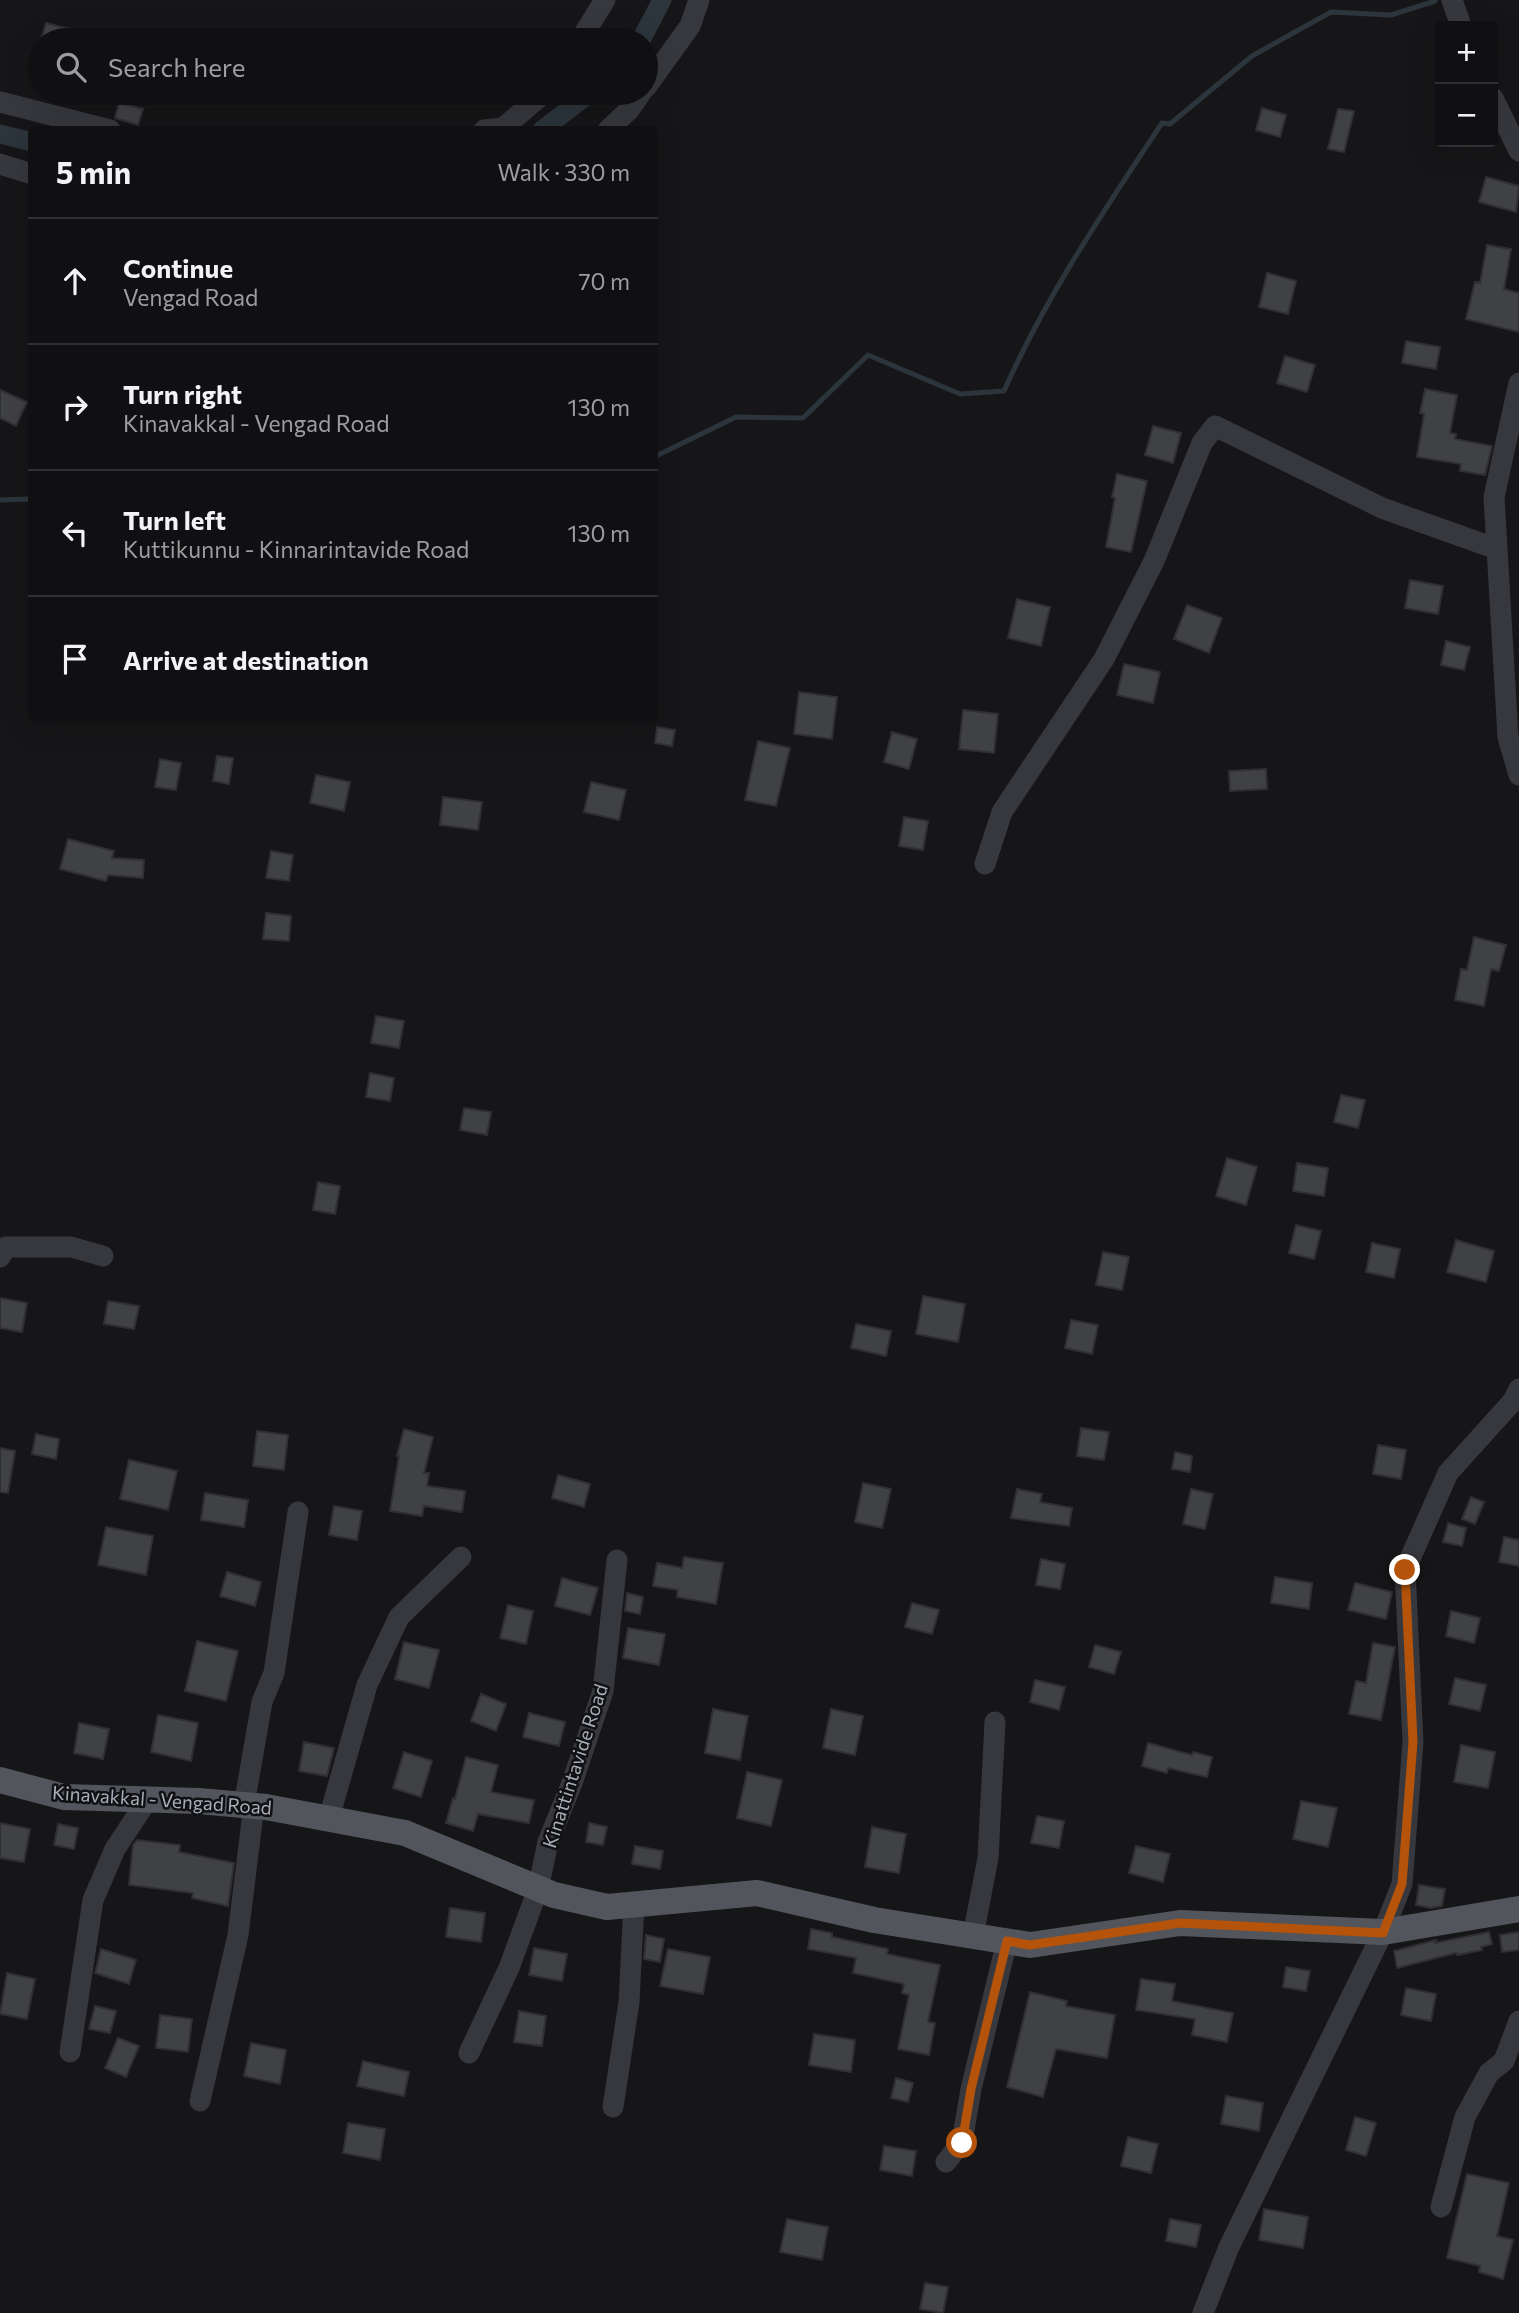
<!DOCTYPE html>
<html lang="en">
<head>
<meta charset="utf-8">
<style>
	:root { --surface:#101012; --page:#1e1e20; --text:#f1f3f6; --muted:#9c9d9f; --line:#303032 }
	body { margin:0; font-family:Commissioner,sans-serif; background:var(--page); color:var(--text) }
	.controls { position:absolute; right:21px; top:21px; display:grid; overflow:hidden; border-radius:7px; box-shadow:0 7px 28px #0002 }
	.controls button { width:63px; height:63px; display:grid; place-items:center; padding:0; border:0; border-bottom:2px solid var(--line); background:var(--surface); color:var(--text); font:35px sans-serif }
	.stop { position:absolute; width:21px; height:21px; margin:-16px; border:5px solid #b45309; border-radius:50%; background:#fff }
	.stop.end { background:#b45309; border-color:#fff; box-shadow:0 2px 7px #0008 }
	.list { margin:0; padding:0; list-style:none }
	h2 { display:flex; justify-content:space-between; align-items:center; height:91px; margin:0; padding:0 28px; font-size:30px }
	h2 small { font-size:23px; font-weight:400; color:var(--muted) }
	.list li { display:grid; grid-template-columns:46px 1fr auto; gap:21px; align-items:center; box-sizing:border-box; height:126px; padding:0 28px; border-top:2px solid var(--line) }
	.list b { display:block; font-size:26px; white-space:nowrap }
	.list p { margin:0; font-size:23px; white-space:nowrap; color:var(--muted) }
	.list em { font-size:23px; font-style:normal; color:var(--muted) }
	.icon { flex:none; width:38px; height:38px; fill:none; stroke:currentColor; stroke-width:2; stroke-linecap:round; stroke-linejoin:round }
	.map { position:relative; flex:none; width:1519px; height:2313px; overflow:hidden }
	.search { position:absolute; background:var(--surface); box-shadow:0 7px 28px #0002; left:28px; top:28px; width:630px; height:77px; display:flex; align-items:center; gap:18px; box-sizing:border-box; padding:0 24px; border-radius:38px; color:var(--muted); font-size:26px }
	.panel { position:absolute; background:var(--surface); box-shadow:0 7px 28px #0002; left:28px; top:126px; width:630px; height:595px; border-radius:7px }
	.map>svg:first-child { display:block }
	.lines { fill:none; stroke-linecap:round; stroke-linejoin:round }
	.stream { stroke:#2c353c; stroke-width:5 }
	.canal { stroke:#2c353c; stroke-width:19 }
	.building { fill:#404145; stroke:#303034; stroke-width:2 }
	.minor { stroke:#37383d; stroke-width:21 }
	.major { stroke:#53555c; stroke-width:26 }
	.route { stroke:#b45309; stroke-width:9 }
	.labels { text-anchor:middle; stroke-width:5; stroke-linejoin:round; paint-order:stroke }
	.street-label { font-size:19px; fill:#a8adb8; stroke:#111113 }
</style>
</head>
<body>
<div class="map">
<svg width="1519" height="2313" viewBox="0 0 1519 2313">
	<rect width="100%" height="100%" fill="#161618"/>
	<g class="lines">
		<!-- stream -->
		<path class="stream" d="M654 457 736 417 803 418 868 355 960 394 1004 391C1046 296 1105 209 1162 123L1170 124 1252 56 1331 12 1391 15 1435 1
			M0 500 32 499"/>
		<!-- canal -->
		<path class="canal" d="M641 40 662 0
			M542 130 590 93
			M0 134 32 142"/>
	</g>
	<!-- building -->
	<path class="building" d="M46 23 94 35 93 40H41Z
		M119 103 143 109 138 125 115 118Z
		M1262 108 1286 115 1280 137 1256 130Z
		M1338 109 1354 111 1344 152 1328 149Z
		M1486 177 1519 186 1516 212 1479 202Z
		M1487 245 1511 249 1504 289 1519 293V332L1466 319 1475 282 1480 283Z
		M1267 273 1296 281 1288 314 1259 307Z
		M1406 341 1440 347 1436 369 1402 363Z
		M1285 356 1315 365 1307 392 1277 383Z
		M1425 389 1457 395 1450 433 1456 434 1455 439 1492 446 1485 475 1460 471 1461 464 1417 457 1424 414 1420 413Z
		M0 390 27 402 16 426 0 418Z
		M1153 426 1181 433 1173 463 1145 455Z
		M1117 474 1147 481 1131 552 1106 547 1115 498 1112 497Z
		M1410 580 1443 586 1438 614 1405 608Z
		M1017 599 1050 607 1041 646 1008 638Z
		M1187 605 1222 618 1209 653 1174 639Z
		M1446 641 1470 647 1464 670 1441 665Z
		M1124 664 1160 672 1153 703 1117 695Z
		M799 692 837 697 832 739 794 734Z
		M963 710 998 714 994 753 959 749Z
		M657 727 675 730 672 746 655 743Z
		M892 732 917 739 909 769 884 762Z
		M758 741 790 748 776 806 745 800Z
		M217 756 233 758 229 784 213 781Z
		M160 759 181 763 176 790 155 787Z
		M1266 769 1267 789 1230 791 1229 771Z
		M316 775 350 782 344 811 310 803Z
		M591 782 626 790 619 820 584 812Z
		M443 797 482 802 478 830 440 825Z
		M904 817 928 821 923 850 899 846Z
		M68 839 114 851 112 858 144 860 143 878 108 875 106 881 60 869Z
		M271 851 293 855 289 881 266 878Z
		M266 913 291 916 289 941 263 939Z
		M1474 937 1506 945 1499 971 1491 969 1484 1006 1455 1000 1461 969 1467 970Z
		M376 1016 404 1021 399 1048 371 1043Z
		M370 1073 394 1078 390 1101 366 1097Z
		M1341 1095 1365 1100 1358 1128 1334 1122Z
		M464 1108 491 1112 487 1135 460 1130Z
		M1227 1158 1257 1167 1246 1205 1216 1196Z
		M1297 1163 1328 1168 1324 1196 1293 1191Z
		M318 1182 340 1186 335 1214 313 1210Z
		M1296 1225 1321 1231 1314 1259 1289 1253Z
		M1456 1240 1494 1251 1486 1282 1447 1272Z
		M1372 1243 1400 1249 1394 1278 1366 1272Z
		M1103 1252 1129 1257 1122 1290 1096 1285Z
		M923 1296 965 1304 958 1342 916 1334Z
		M0 1298 27 1303 22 1332 0 1328Z
		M108 1301 139 1306 134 1329 104 1324Z
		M1071 1320 1098 1325 1092 1354 1065 1348Z
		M856 1324 891 1331 886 1356 851 1348Z
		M1081 1428 1109 1432 1104 1460 1077 1456Z
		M404 1429 433 1437 424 1473H429L427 1486 465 1491 462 1512 424 1506 422 1516 390 1511 399 1456H397Z
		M257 1431 288 1435 284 1470 253 1466Z
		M36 1434 59 1439 56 1459 32 1454Z
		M1378 1445 1406 1450 1401 1479 1373 1474Z
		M0 1448 15 1451 8 1493 0 1492Z
		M1175 1452 1192 1456 1190 1472 1172 1469Z
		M129 1460 177 1471 168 1510 120 1499Z
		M558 1475 590 1484 584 1507 552 1498Z
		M863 1483 891 1489 882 1528 855 1522Z
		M1017 1489 1042 1494 1040 1502 1072 1508 1069 1526 1011 1518Z
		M1191 1489 1213 1494 1205 1529 1183 1524Z
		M205 1493 248 1500 244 1527 201 1520Z
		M1471 1497 1484 1502 1475 1524 1462 1519Z
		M334 1506 362 1511 357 1540 329 1535Z
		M1448 1523 1466 1528 1462 1546 1443 1542Z
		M106 1527 153 1536 146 1575 98 1565Z
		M1504 1537 1519 1540V1566L1499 1562Z
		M684 1557 723 1563 716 1604 677 1597 678 1590 653 1586 657 1563 682 1568Z
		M1041 1559 1065 1564 1060 1589 1036 1585Z
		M227 1572 261 1582 255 1606 220 1596Z
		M1275 1577 1312 1583 1309 1609 1271 1603Z
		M562 1578 598 1588 590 1615 555 1606Z
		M1355 1583 1392 1592 1386 1619 1348 1610Z
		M627 1593 643 1597 640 1614 625 1611Z
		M912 1603 939 1610 932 1634 905 1627Z
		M508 1605 533 1611 526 1644 500 1638Z
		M1451 1611 1480 1618 1474 1643 1446 1636Z
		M628 1628 665 1634 659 1665 623 1658Z
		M197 1641 238 1651 226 1701 185 1691Z
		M404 1642 439 1650 429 1688 395 1679Z
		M1373 1643 1395 1647 1381 1720 1349 1714 1356 1681 1366 1683Z
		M1095 1645 1121 1652 1114 1674 1089 1667Z
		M1455 1678 1486 1685 1480 1711 1449 1704Z
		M1035 1680 1065 1687 1059 1710 1030 1702Z
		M481 1694 506 1704 496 1731 471 1721Z
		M713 1709 748 1716 740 1760 705 1753Z
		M831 1709 863 1716 855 1755 823 1748Z
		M529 1713 565 1722 559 1746 523 1737Z
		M158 1715 198 1723 191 1761 151 1752Z
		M79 1723 109 1729 103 1759 74 1753Z
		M304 1742 334 1748 327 1776 299 1771Z
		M1148 1743 1192 1755 1193 1752 1212 1757 1207 1777 1168 1768 1167 1773 1142 1766Z
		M1461 1745 1495 1752 1488 1788 1454 1782Z
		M404 1752 432 1761 421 1797 393 1788Z
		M466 1757 498 1765 491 1792 534 1800 529 1823 478 1814 473 1831 446 1823 453 1798 455 1799Z
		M747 1772 782 1780 771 1826 737 1818Z
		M1301 1801 1337 1808 1328 1847 1293 1839Z
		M1037 1816 1064 1821 1059 1848 1031 1843Z
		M0 1823 30 1829 24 1862 0 1858Z
		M589 1823 607 1827 603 1845 586 1842Z
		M58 1824 78 1828 74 1849 54 1845Z
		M872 1827 906 1834 899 1873 865 1867Z
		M137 1840 180 1845 179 1852 234 1863 228 1906 192 1898 193 1893 129 1885 133 1845Z
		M635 1846 663 1851 660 1869 632 1864Z
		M1136 1846 1170 1854 1163 1882 1129 1873Z
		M1419 1885 1445 1889 1442 1906 1431 1908 1416 1905Z
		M450 1908 485 1913 481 1942 446 1937Z
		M811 1929 832 1933V1937L888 1949 887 1954 940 1965 928 2022 935 2023 929 2055 898 2049 909 1995 902 1993 904 1984 853 1973 856 1958 808 1949Z
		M1489 1932 1492 1944 1481 1947 1482 1950 1457 1955 1456 1953 1397 1968 1394 1951 1436 1940 1435 1943Z
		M1519 1932V1950L1502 1952 1500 1935Z
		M646 1935 664 1939 660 1962 644 1959Z
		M534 1948 567 1954 562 1981 529 1975Z
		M101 1949 136 1960 129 1984 95 1973Z
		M668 1949 710 1957 703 1994 660 1986Z
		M1286 1967 1310 1971 1306 1991 1283 1987Z
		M7 1973 35 1979 27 2019 0 2014Z
		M1141 1979 1175 1984 1172 2001 1233 2013 1227 2042 1192 2035 1195 2019 1136 2010Z
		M1406 1988 1436 1994 1431 2021 1401 2015Z
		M1030 1992 1067 2001 1066 2006 1115 2015 1107 2058 1056 2049 1043 2097 1007 2087Z
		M95 2006 116 2011 110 2033 89 2029Z
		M519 2011 546 2016 542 2046 514 2042Z
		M160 2015 192 2019 188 2052 156 2048Z
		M814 2034 855 2040 851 2072 809 2065Z
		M118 2038 139 2046 126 2077 105 2068Z
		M251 2043 286 2050 280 2084 244 2076Z
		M363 2061 409 2072 404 2096 357 2086Z
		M896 2078 913 2083 908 2102 891 2098Z
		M1226 2096 1263 2103 1259 2131 1221 2124Z
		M1355 2117 1376 2123 1366 2156 1346 2150Z
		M348 2123 385 2129 380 2160 343 2153Z
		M1128 2137 1158 2144 1151 2173 1121 2166Z
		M884 2146 916 2151 912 2176 880 2170Z
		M1467 2174 1509 2183 1497 2236 1513 2240 1503 2279 1479 2272 1480 2266 1447 2258Z
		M1264 2209 1308 2217 1303 2248 1259 2240Z
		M787 2219 828 2227 822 2260 780 2252Z
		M1170 2219 1201 2225 1196 2247 1166 2241Z
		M925 2283 948 2287 943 2313 920 2309Z"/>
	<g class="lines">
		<!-- minor -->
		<path class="minor" d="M1452 0 1461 26
			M580 40 605 0
			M646 87 690 26 699 0
			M1493 98 1519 151
			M0 102 110 130
			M484 130 503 128 544 93
			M608 130 629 110 641 93
			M0 164 32 174
			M1519 383 1494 497 1508 737 1519 775
			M985 864 1002 812 1104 659 1154 561 1202 443 1215 426 1382 508 1497 549
			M0 1257 6 1247H71L103 1256
			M244 1805 262 1702 274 1673 298 1512
			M329 1818 367 1685 399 1617 461 1557
			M973 1936 988 1858 995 1722
			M70 2052 93 1900 115 1849 148 1799
			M469 2053 509 1968 538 1889 548 1842 572 1783 603 1691 617 1560
			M200 2101 238 1935 254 1805
			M613 2107 629 2002 634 1904
			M946 2162 962 2142 971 2089 1007 1941
			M1441 2207 1465 2117 1489 2073 1504 2061 1519 2021
			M1203 2313 1229 2247 1383 1932 1402 1884 1413 1742 1405 1570 1448 1473 1513 1401 1519 1389"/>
		<!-- major -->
		<path class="major" d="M0 1780 64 1797 199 1801 266 1807 405 1833 554 1895 607 1907 757 1893 874 1920 1030 1945 1180 1923 1383 1932 1519 1909"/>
	</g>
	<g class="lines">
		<!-- route -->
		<path class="route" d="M962 2143 971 2089 1007 1941 1030 1945 1180 1923 1383 1933 1402 1884 1413 1742 1405 1570"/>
	</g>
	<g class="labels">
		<!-- street labels -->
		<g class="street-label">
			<text transform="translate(575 1766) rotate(-72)" y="7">Kinattintavide Road</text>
			<text transform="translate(162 1800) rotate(4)" y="7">Kinavakkal - Vengad Road</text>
		</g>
	</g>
</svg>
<div class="controls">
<button>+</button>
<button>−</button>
</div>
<div class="stop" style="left:962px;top:2143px"></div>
<div class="stop end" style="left:1405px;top:1570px"></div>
<div class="search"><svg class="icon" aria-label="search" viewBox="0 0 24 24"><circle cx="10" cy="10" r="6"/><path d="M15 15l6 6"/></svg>Search here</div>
<section class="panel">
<h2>5 min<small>Walk · 330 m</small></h2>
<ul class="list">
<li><svg class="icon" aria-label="ahead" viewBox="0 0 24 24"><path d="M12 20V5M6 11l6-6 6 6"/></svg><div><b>Continue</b><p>Vengad Road</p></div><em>70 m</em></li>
<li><svg class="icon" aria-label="right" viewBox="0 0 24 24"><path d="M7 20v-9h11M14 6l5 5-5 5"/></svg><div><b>Turn right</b><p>Kinavakkal - Vengad Road</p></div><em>130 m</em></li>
<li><svg class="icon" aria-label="left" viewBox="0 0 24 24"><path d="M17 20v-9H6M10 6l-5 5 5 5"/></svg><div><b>Turn left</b><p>Kuttikunnu - Kinnarintavide Road</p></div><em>130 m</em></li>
<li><svg class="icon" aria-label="arrive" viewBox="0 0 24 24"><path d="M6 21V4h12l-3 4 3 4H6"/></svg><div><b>Arrive at destination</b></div></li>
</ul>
</section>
</div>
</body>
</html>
